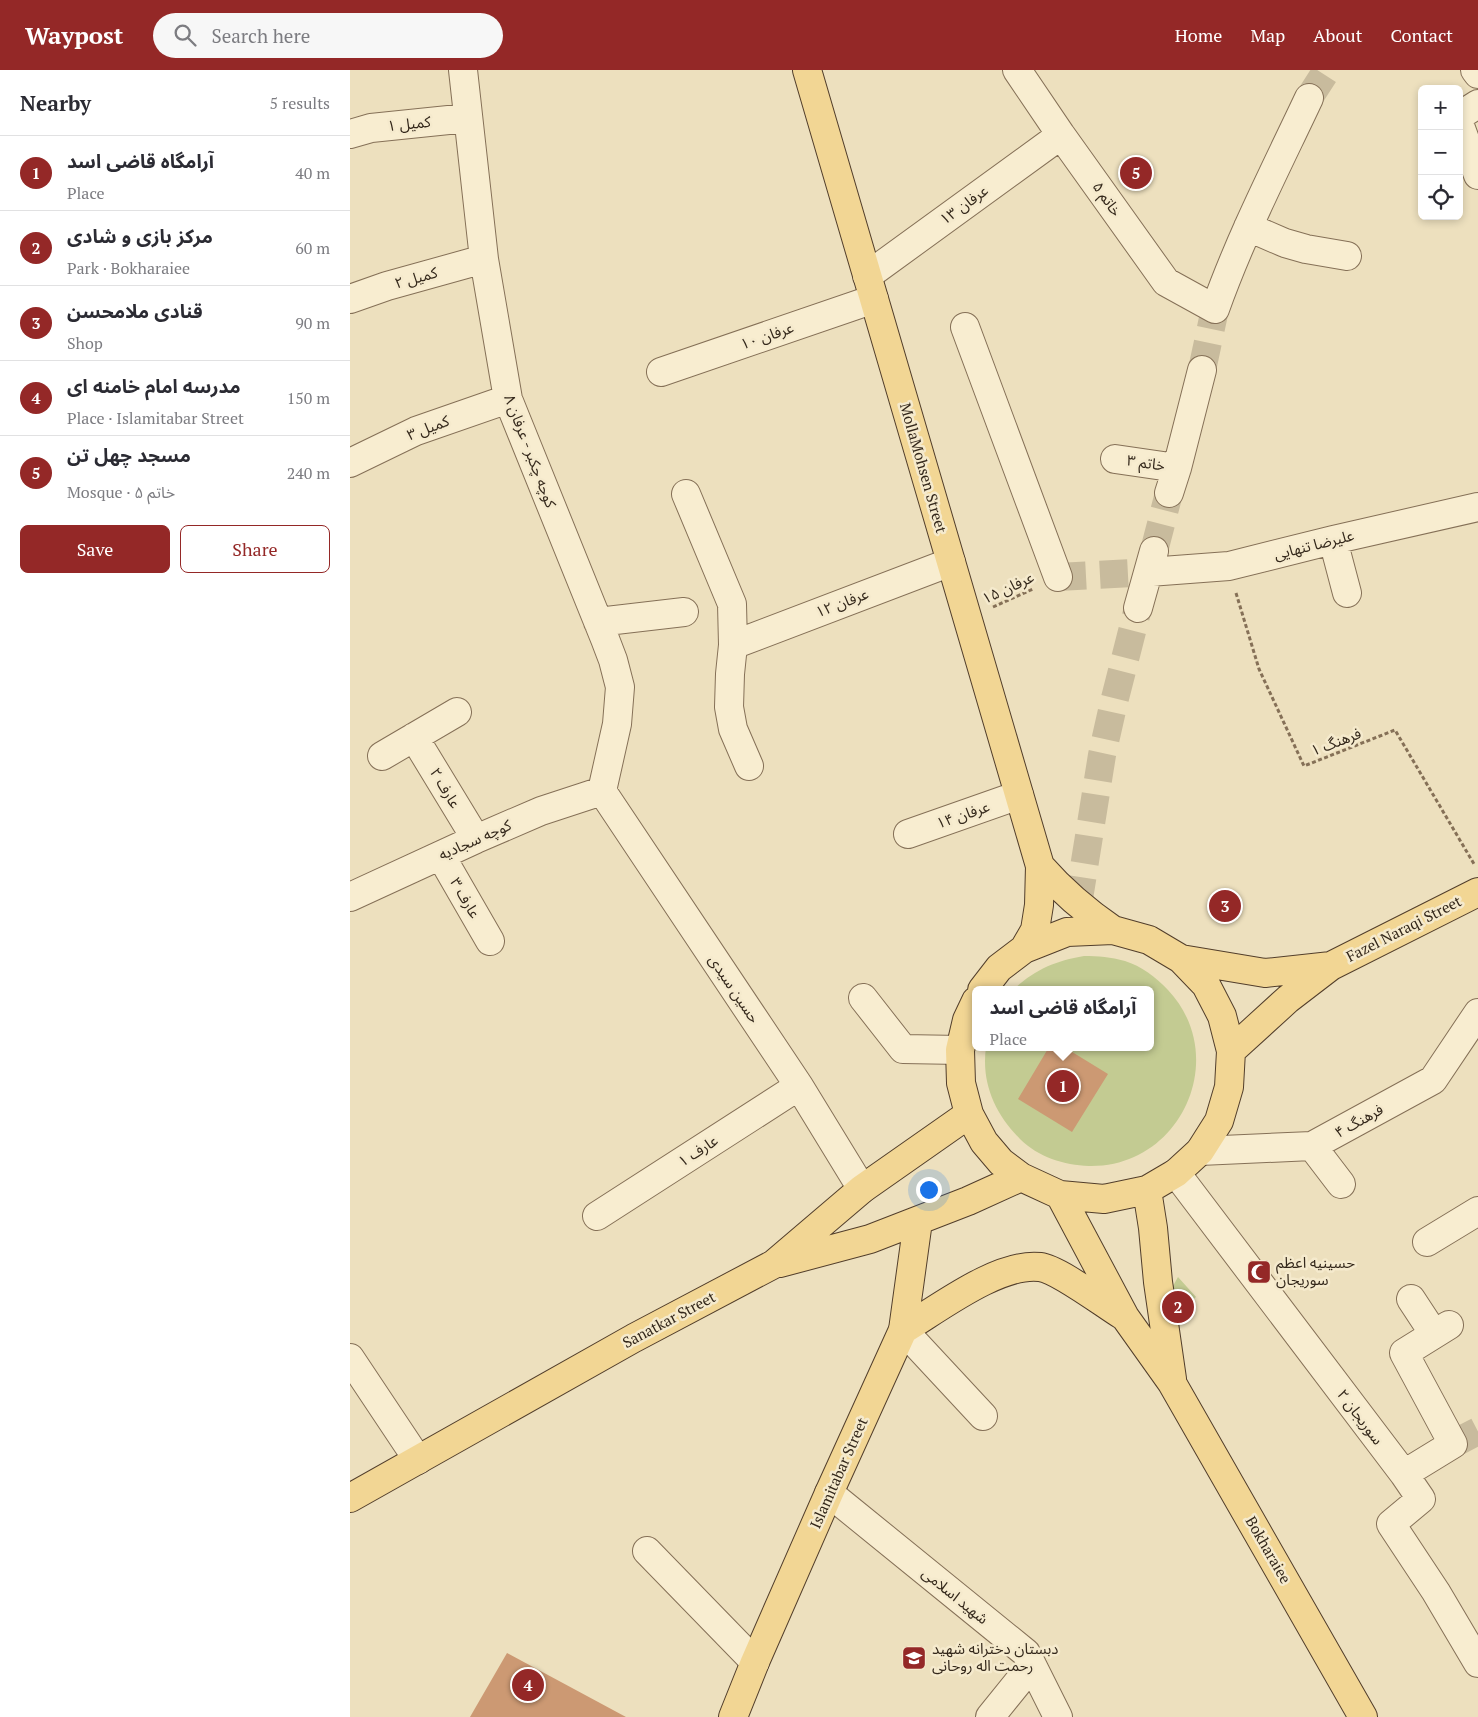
<!DOCTYPE html>
<html lang="en">
<head>
<meta charset="utf-8">
<style>
	:root { --surface:#fff; --page:#f7f7f7; --text:#2b2b33; --muted:#7c7c81; --line:#e1e1e2; --accent:#942827 }
	body { margin:0; font-family:"PT Serif","Noto Sans Arabic",serif; background:var(--page); color:var(--text) }
	.controls { position:absolute; right:15px; top:15px; display:grid; overflow:hidden; border-radius:8px; box-shadow:0 2px 8px #0003 }
	.controls button { width:45px; height:45px; display:grid; place-items:center; padding:0; border:0; border-bottom:1px solid var(--line); background:var(--surface); color:var(--text); font:25px sans-serif }
	.you { position:absolute; left:578px; top:1119px; width:18px; height:18px; margin:-12px; border:4px solid #fff; border-radius:50%; background:#1a73e8; box-shadow:0 0 0 8px #1a73e833 }
	.badge { display:grid; place-items:center; width:32px; height:32px; border-radius:50%; background:var(--accent); color:#fff; font-size:16px; font-weight:700 }
	.pin { position:absolute; translate:-50% -50%; border:2px solid #fff; box-shadow:0 1px 5px #0006 }
	.popup { position:absolute; left:622px; top:916px; width:182px; height:65px; box-sizing:border-box; display:grid; place-content:center; border-radius:8px; background:var(--surface); filter:drop-shadow(0 1px 4px #0005); font-size:16px; white-space:nowrap; color:var(--muted) }
	.popup b { font-size:19px; color:var(--text) }
	.popup::after { content:''; position:absolute; left:50%; top:100%; margin-left:-10px; border:10px solid transparent; border-top-color:var(--surface) }
	.list { margin:0; padding:0; list-style:none }
	h2 { display:flex; justify-content:space-between; align-items:center; height:65px; margin:0; padding:0 20px; font-size:21px }
	h2 small { font-size:16px; font-weight:400; color:var(--muted) }
	.list li { display:grid; grid-template-columns:32px 1fr auto; gap:15px; align-items:center; box-sizing:border-box; height:75px; padding:0 20px; border-top:1px solid var(--line) }
	.list b { display:block; font-size:19px; white-space:nowrap }
	.list p { margin:0; font-size:16px; white-space:nowrap; color:var(--muted) }
	.list em { font-size:16px; font-style:normal; color:var(--muted) }
	.actions { display:flex; gap:10px; padding:15px 20px }
	.actions a { flex:1; padding:11px 0; border:1px solid var(--accent); border-radius:8px; text-align:center; font-size:18px; color:var(--accent) }
	.actions .main { background:var(--accent); color:#fff }
	.icon { flex:none; width:28px; height:28px; fill:none; stroke:currentColor; stroke-width:2; stroke-linecap:round; stroke-linejoin:round }
	.map { position:relative; flex:none; width:1128px; height:1647px; overflow:hidden }
	header { display:flex; align-items:center; gap:30px; box-sizing:border-box; height:70px; padding:0 25px; background:var(--accent); color:#fff }
	header strong { font-size:24px }
	nav { display:flex; gap:28px; margin-inline-start:auto; font-size:18px }
	.search { width:350px; height:45px; background:var(--page); display:flex; align-items:center; gap:12px; box-sizing:border-box; padding:0 18px; border-radius:28px; color:var(--muted); font-size:19px }
	main { display:flex }
	aside { flex:1; background:var(--surface) }
	.map>svg:first-child { display:block }
	.green { fill:#c3cb92 }
	.building { fill:#cc9973 }
	.lines { fill:none; stroke-linecap:round; stroke-linejoin:round }
	.minor-tunnel { stroke:#c8bb9d; stroke-width:28; stroke-dasharray:28 14; stroke-linecap:butt }
	.minor-casing { stroke:#857057; stroke-width:30 }
	.major-casing { stroke:#523e2b; stroke-width:30 }
	.path { stroke:#857057; stroke-width:3; stroke-dasharray:4 2.5; stroke-linecap:butt }
	.minor { stroke:#f8edd0; stroke-width:28 }
	.major { stroke:#f2d694; stroke-width:28 }
	.labels { text-anchor:middle; stroke-width:5; stroke-linejoin:round; paint-order:stroke }
	.street-label { font-size:15px; fill:#34281b; stroke:#f5eacd }
	.poi-label { font-size:15px; fill:#34281b; stroke:#f5eacd; text-anchor:start }
</style>
</head>
<body>
<header>
<strong>Waypost</strong>
<div class="search"><svg class="icon" aria-label="search" viewBox="0 0 24 24"><circle cx="10" cy="10" r="6"/><path d="M15 15l6 6"/></svg>Search here</div>
<nav><a>Home</a><a>Map</a><a>About</a><a>Contact</a></nav>
</header>
<main>
<aside>
<h2>Nearby<small>5 results</small></h2>
<ul class="list">
<li><span class="badge">1</span><div><b>آرامگاه قاضی اسد</b><p>Place</p></div><em>40 m</em></li>
<li><span class="badge">2</span><div><b>مرکز بازی و شادی</b><p>Park · Bokharaiee</p></div><em>60 m</em></li>
<li><span class="badge">3</span><div><b>قنادی ملامحسن</b><p>Shop</p></div><em>90 m</em></li>
<li><span class="badge">4</span><div><b>مدرسه امام خامنه ای</b><p>Place · Islamitabar Street</p></div><em>150 m</em></li>
<li><span class="badge">5</span><div><b>مسجد چهل تن</b><p>Mosque · خاتم ۵</p></div><em>240 m</em></li>
</ul>
<div class="actions"><a class="main">Save</a><a>Share</a></div>
</aside>
<div class="map">
<svg width="1128" height="1647" viewBox="0 0 1128 1647">
	<rect width="100%" height="100%" fill="#ede0be"/>
	<!-- green -->
	<path class="green" d="M734 886C748 886 761 887 775 891 791 896 806 907 818 920 881 987 831 1098 739 1096 714 1095 688 1087 670 1069 645 1044 631 1013 636 977H800V920H663C684 900 705 891 734 886Z
		M828 1207 846 1227 823 1246 819 1223Z"/>
	<!-- building -->
	<path class="building" d="M699 977H714L758 1004 722 1062 668 1029Z
		M157 1583 276 1647H120Z"/>
	<g class="lines">
		<!-- minor-tunnel -->
		<path class="minor-tunnel" d="M959 28 977 0
			M852 300 865 239
			M804 481 819 423
			M708 507 799 502
			M728 835 752 685 763 636 788 538
			M1103 1374 1128 1361"/>
		<defs>
			<path id="minor" d="M113 0 134 189 158 329 255 569 263 590 270 617 267 654 252 721
				M667 0 711 65 816 212 865 239C891 166 926 98 959 28
				M1125 0 1128 4
				M1109 46 1128 34
				M1109 53 1128 105
				M0 64 21 58 118 48
				M898 157 935 173 956 179 997 186
				M517 206 711 65
				M0 229 37 216 134 189
				M615 257 708 507
				M311 302 524 229
				M765 389 827 398
				M0 393 66 361 158 329
				M819 423 827 398 852 300
				M336 424 382 534 383 575 380 604 379 637 383 659 399 696
				M983 470 997 523
				M799 502 879 496 983 470 1128 437
				M788 538 804 481
				M248 552 334 542
				M383 575 601 492
				M64 667 126 769
				M32 686 107 642
				M252 721 449 1016 512 1119
				M558 764 669 725
				M91 786 140 871
				M0 827 126 769 191 741 252 721
				M513 928 553 979 610 980
				M962 1076 991 1114
				M850 1081 962 1076 1083 1010 1128 943
				M826 1103 1054 1404 1071 1429 1041 1454 1086 1522 1128 1593
				M247 1146 449 1016
				M1077 1172 1128 1141
				M1061 1229 1084 1264
				M553 1260 633 1346
				M0 1288 68 1390
				M1054 1404 1103 1374 1054 1283 1099 1255
				M479 1423 676 1583 708 1647
				M297 1481 405 1592
				M640 1647 682 1595"/>
			<path id="major" d="M457 0 690 796 689 835 685 860 674 879
				M690 796C712 821 735 841 763 860
				M831 889 915 903 981 896 938 929 881 981
				M981 896 1128 822
				M626 931 617 950 610 980 611 1013 619 1044 634 1072 651 1092 671 1107 710 1125 754 1129 797 1120 826 1103 850 1081 869 1051 879 1017 881 981 872 946 856 915 831 889 799 870 763 860 717 862 674 879 649 898 632 920
				M797 1120 803 1158 808 1212 822 1309
				M710 1125 775 1247 822 1313 1013 1647
				M430 1193 520 1169 618 1131 671 1107
				M553 1260C588 1239 649 1192 690 1197 708 1199 754 1234 772 1245
				M0 1428 284 1268 424 1194 512 1119 619 1044
				M383 1647 405 1592 479 1423 553 1260 568 1151"/>
		</defs>
		<!-- minor casing -->
		<use href="#minor" class="minor-casing"/>
		<!-- major casing -->
		<use href="#major" class="major-casing"/>
		<!-- path -->
		<path class="path" d="M886 523 909 599 954 696 1045 660 1124 794
			M643 537 683 519"/>
		<!-- minor -->
		<use href="#minor" class="minor"/>
		<!-- major -->
		<use href="#major" class="major"/>
	</g>
	<!-- icons -->
	<defs>
		<symbol id="mosque-square" viewBox="-11 -11 22 22"><rect x="-9" y="-9" width="18" height="18" rx="4" fill="#942827" stroke="#f5eacd"/><path d="M3.5-4.9A6 6 0 1 0 3.5 4.9A5 5 0 1 1 3.5-4.9Z" fill="#fff"/></symbol>
		<symbol id="school-square" viewBox="-11 -11 22 22"><rect x="-9" y="-9" width="18" height="18" rx="4" fill="#942827" stroke="#f5eacd"/><path d="M0-5L7-2L0 1L-7-2ZM-4 1L0 2.5L4 1V4Q0 6-4 4Z" fill="#fff"/></symbol>
	</defs>
	<g fill-rule="evenodd">
		<use href="#mosque-square" x="895" y="1188" width="28" height="28"/>
		<use href="#school-square" x="550" y="1574" width="28" height="28"/>
	</g>
	<g class="labels">
		<!-- street labels -->
		<g class="street-label">
			<text transform="translate(59 54) rotate(-6)" y="5">کمیل ۱</text>
			<text transform="translate(757 129) rotate(55)" y="5">خاتم ۵</text>
			<text transform="translate(614 135) rotate(-36)" y="5">عرفان ۱۳</text>
			<text transform="translate(66 208) rotate(-16)" y="5">کمیل ۲</text>
			<text transform="translate(417 266) rotate(-19)" y="5">عرفان ۱۰</text>
			<text transform="translate(78 358) rotate(-21)" y="5">کمیل ۳</text>
			<text transform="translate(180 381) rotate(69)" y="5">کوچه چکبر - عرفان ۸</text>
			<text transform="translate(796 393) rotate(8)" y="5">خاتم ۳</text>
			<text transform="translate(573 398) rotate(74)" y="5">MollaMohsen Street</text>
			<text transform="translate(964 475) rotate(-14)" y="5">علیرضا تنهایی</text>
			<text transform="translate(658 518) rotate(-25)" y="5">عرفان ۱۵</text>
			<text transform="translate(492 533) rotate(-21)" y="5">عرفان ۱۲</text>
			<text transform="translate(986 672) rotate(-21)" y="5">فرهنگ ۱</text>
			<text transform="translate(95 718) rotate(59)" y="5">عارف ۲</text>
			<text transform="translate(613 745) rotate(-19)" y="5">عرفان ۱۴</text>
			<text transform="translate(125 770) rotate(-24)" y="5">کوچه سجادیه</text>
			<text transform="translate(115 828) rotate(60)" y="5">عارف ۳</text>
			<text transform="translate(1054 859) rotate(-27)" y="5">Fazel Naraqi Street</text>
			<text transform="translate(384 919) rotate(56)" y="5">حسین سیدی</text>
			<text transform="translate(1009 1051) rotate(-29)" y="5">فرهنگ ۴</text>
			<text transform="translate(348 1081) rotate(-33)" y="5">عارف ۱</text>
			<text transform="translate(319 1250) rotate(-28)" y="5">Sanatkar Street</text>
			<text transform="translate(1010 1347) rotate(53)" y="5">سوریجان ۲</text>
			<text transform="translate(489 1403) rotate(-66)" y="5">Islamitabar Street</text>
			<text transform="translate(918 1480) rotate(60)" y="5">Bokharaiee</text>
			<text transform="translate(605 1526) rotate(39)" y="5">شهید اسلامی</text>
		</g>
		<!-- poi labels -->
		<g class="poi-label">
			<text x="926" y="1198">حسینیه اعظم<tspan x="926" dy="17">سوریجان</tspan></text>
			<text x="582" y="1584">دبستان دخترانه شهید<tspan x="582" dy="17">رحمت اله روحانی</tspan></text>
		</g>
	</g>
</svg>
<div class="controls">
<button>+</button>
<button>−</button>
<button><svg class="icon" aria-label="locate" viewBox="0 0 24 24"><circle cx="12" cy="12" r="6"/><path d="M12 2v4M12 18v4M2 12h4M18 12h4"/></svg></button>
</div>
<div class="you"></div>
<div class="pin badge" style="left:713px;top:1016px">1</div>
<div class="popup"><b>آرامگاه قاضی اسد</b>Place</div>
<div class="pin badge" style="left:828px;top:1237px">2</div>
<div class="pin badge" style="left:875px;top:836px">3</div>
<div class="pin badge" style="left:178px;top:1615px">4</div>
<div class="pin badge" style="left:786px;top:103px">5</div>
</div>
</main>
</body>
</html>
